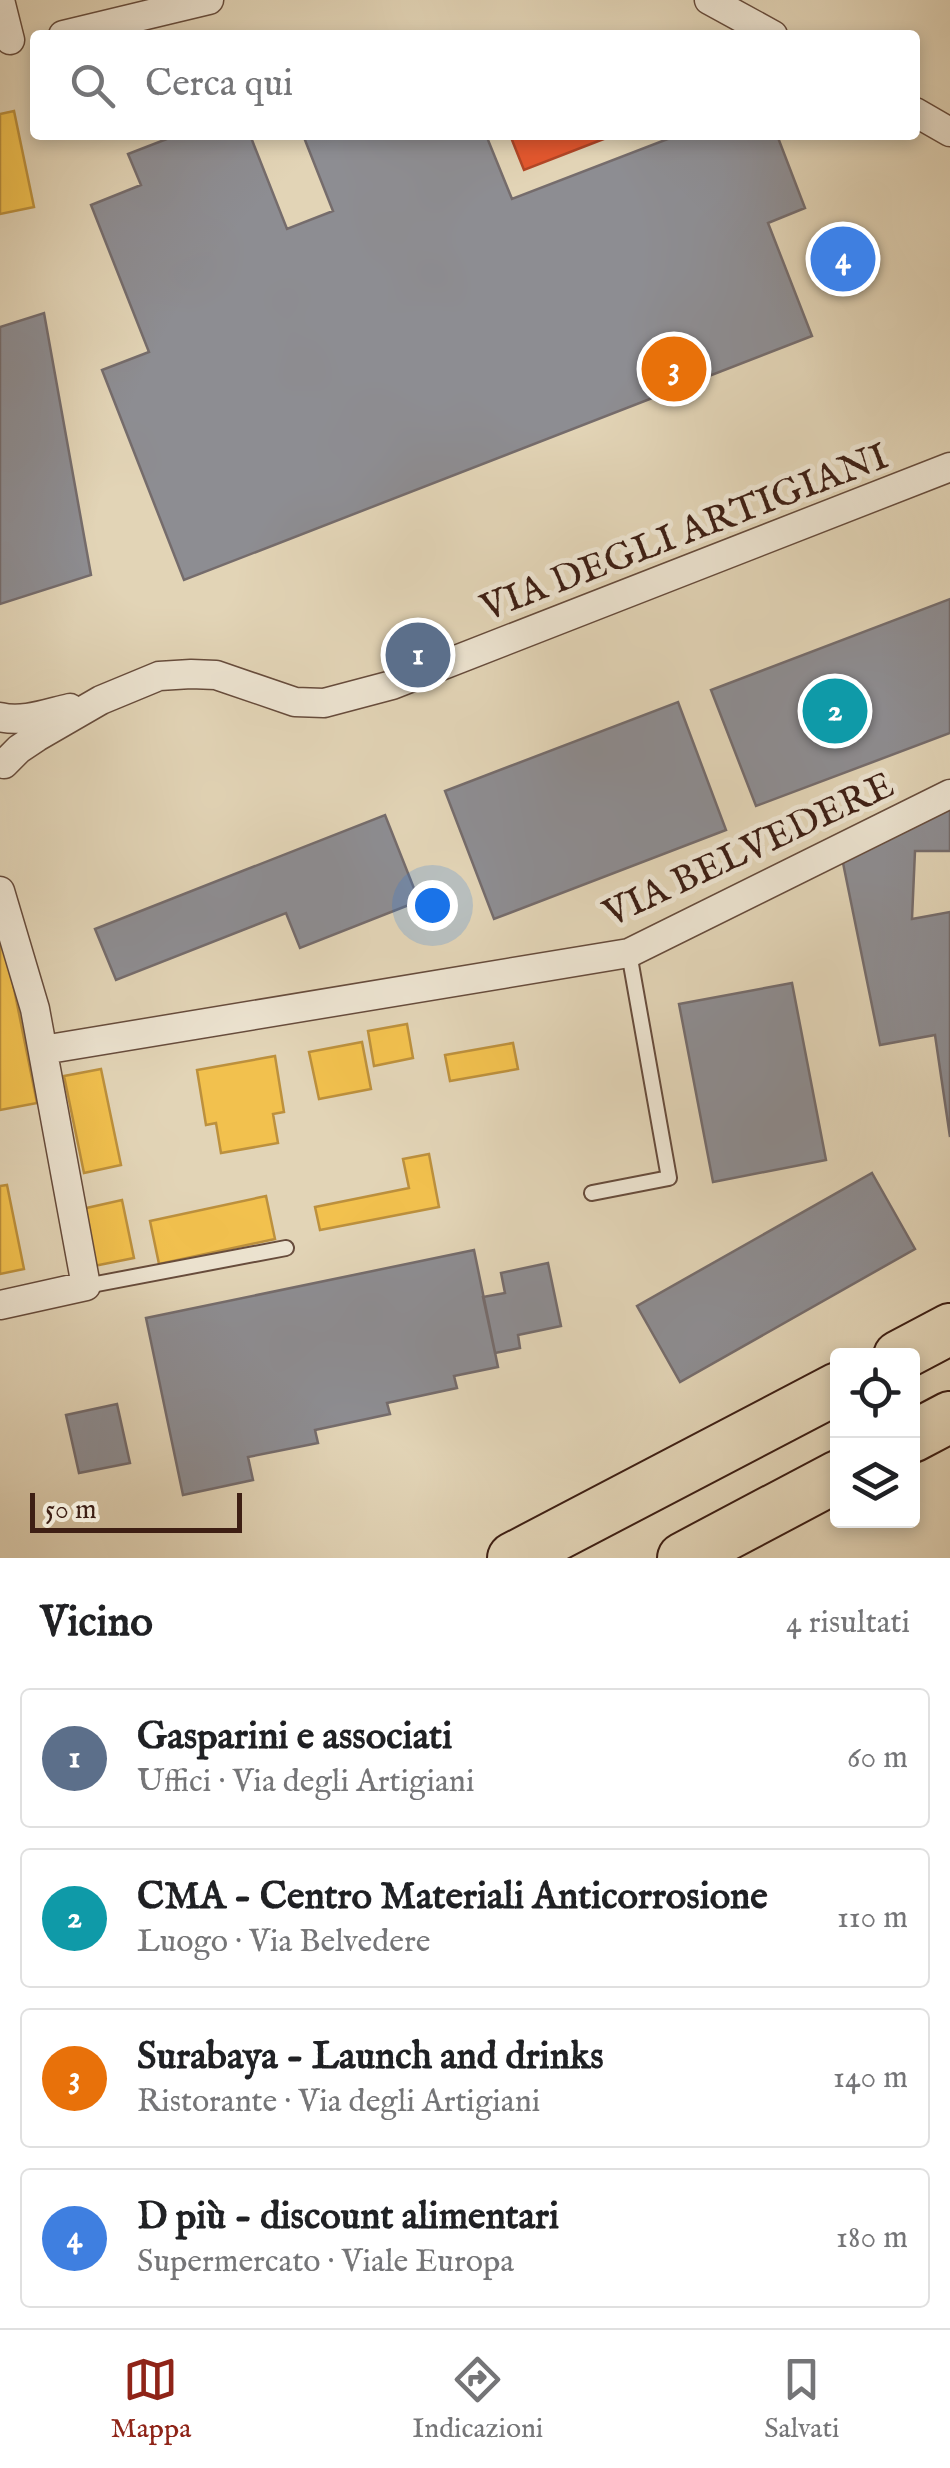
<!DOCTYPE html>
<html lang="it">
<head>
<meta charset="utf-8">
<style>
	:root { --surface:#fff; --page:#f6f6f6; --text:#202124; --muted:#757577; --line:#e0e0e0; --accent:#8f2418 }
	body { margin:0; font-family:"IM FELL English",serif; background:var(--page); color:var(--text) }
	.controls { position:absolute; right:30px; bottom:30px; display:grid; overflow:hidden; border-radius:10px; box-shadow:0 5px 15px #0003 }
	.controls button { width:90px; height:90px; display:grid; place-items:center; padding:0; border:0; border-bottom:2px solid var(--line); background:var(--surface); color:var(--text); font:50px sans-serif }
	.scale { position:absolute; left:30px; bottom:25px; width:212px; box-sizing:border-box; padding-left:10px; border:5px solid #3e1f14; border-top:0; font-size:28px; line-height:35px; white-space:nowrap; color:#3e1f14; -webkit-text-stroke:8px #ece3d0; paint-order:stroke }
	.you { position:absolute; left:432px; top:905px; width:35px; height:35px; margin:-25px; border:8px solid #fff; border-radius:50%; background:#1a73e8; box-shadow:0 0 0 15px #1a73e833 }
	.badge { display:grid; place-items:center; width:65px; height:65px; border-radius:50%; background:var(--accent); color:#fff; font-size:32px; font-weight:700 }
	.pin { position:absolute; translate:-50% -50%; border:5px solid #fff; box-shadow:0 2px 10px #0006 }
	.list { margin:0; padding:0; list-style:none }
	h2 { display:flex; justify-content:space-between; align-items:center; height:130px; margin:0; padding:0 40px; font-size:42px }
	h2 small { font-size:32px; font-weight:400; color:var(--muted) }
	.list li { display:grid; grid-template-columns:65px 1fr auto; gap:30px; align-items:center; box-sizing:border-box; height:140px; margin:0 20px 20px; padding:0 20px; border:2px solid var(--line); border-radius:10px }
	.list b { display:block; font-size:38px; white-space:nowrap }
	.list p { margin:0; font-size:32px; white-space:nowrap; color:var(--muted) }
	.list em { font-size:32px; font-style:normal; color:var(--muted) }
	.icon { flex:none; width:55px; height:55px; fill:none; stroke:currentColor; stroke-width:2; stroke-linecap:round; stroke-linejoin:round }
	.map { position:relative; flex:none; width:950px; height:1558px; overflow:hidden }
	.search { position:absolute; background:var(--surface); box-shadow:0 5px 15px #0003; left:30px; right:30px; top:30px; height:110px; display:flex; align-items:center; gap:25px; box-sizing:border-box; padding:0 35px; border-radius:10px; color:var(--muted); font-size:38px }
	.sheet { height:770px; background:var(--surface) }
	nav { display:flex; justify-content:space-around; align-items:center; box-sizing:border-box; height:140px; border-top:2px solid var(--line); background:var(--surface); font-size:28px; color:var(--muted) }
	nav a { display:grid; justify-items:center; gap:5px }
	nav .on { color:var(--accent) }
	.map>svg:first-child { display:block }
	.homes { fill:#f2c14e; stroke:#bc903d; stroke-width:2.5 }
	.shops { fill:#e4572e; stroke:#b24626; stroke-width:2.5 }
	.industry { fill:#8d8d92; stroke:#756c6c; stroke-width:2.5 }
	.lines { fill:none; stroke-linecap:round; stroke-linejoin:round }
	.lane-casing { stroke:#674c3c; stroke-width:18 }
	.street-casing { stroke:#674c3c; stroke-width:31 }
	.highway-casing { stroke:#3e1f14; stroke-width:54 }
	.lane { stroke:#ece3d0; stroke-width:14 }
	.street { stroke:#ece3d0; stroke-width:28 }
	.highway { stroke:#e2d4b6; stroke-width:50 }
	.labels { text-anchor:middle; stroke-width:10; stroke-linejoin:round; paint-order:stroke }
	.street-label { font-size:38px; fill:#3e1f14; stroke:#ece3d0 }
</style>
</head>
<body>
<div class="map">
<svg width="950" height="1558" viewBox="0 0 950 1558">
	<rect width="100%" height="100%" fill="#e2d4b6"/>
	<filter id="stains"><feTurbulence type="fractalNoise" baseFrequency=".002" numOctaves="4"/><feColorMatrix values="0 0 0 0 .2 0 0 0 0 .09 0 0 0 0 .02 0 0 0 .5 -.17"/></filter>
	<radialGradient id="worn" r=".72"><stop offset=".6" stop-color="#630" stop-opacity="0"/><stop offset="1" stop-color="#630" stop-opacity=".3"/></radialGradient>
	<!-- homes -->
	<path class="homes" d="M14 111 34 207 0 214V114Z
		M5 944 37 1103 0 1110V945Z
		M407 1024 413 1058 374 1066 368 1031Z
		M362 1042 371 1089 319 1099 309 1052Z
		M513 1043 518 1069 450 1081 445 1055Z
		M275 1056 284 1112 273 1114 278 1143 221 1153 216 1123 206 1125 197 1070Z
		M101 1069 121 1165 84 1173 64 1076Z
		M429 1154 439 1207 320 1230 315 1207 409 1188 403 1159Z
		M7 1185 24 1269 0 1274V1186Z
		M266 1196 275 1239 159 1264 150 1221Z
		M122 1200 134 1258 94 1266 82 1209Z"/>
	<!-- shops -->
	<path class="shops" d="M510 135H614L524 170Z"/>
	<!-- industry -->
	<path class="industry" d="M177 135H250L287 229 333 211 303 135H486L512 199 678 135H777L805 208 768 223 812 336 184 580 102 370 149 352 91 205 141 185 128 154Z
		M44 313 91 575 0 604V327Z
		M950 599V733L756 806 711 690Z
		M678 702 726 830 494 919 445 791Z
		M950 805V851H915L912 919 950 912V1137L935 1035 880 1045 842 858Z
		M385 815 419 901 300 948 286 913 116 980 95 929Z
		M792 983 826 1160 713 1182 679 1004Z
		M872 1173 915 1249 680 1382 637 1306Z
		M474 1250 498 1367 454 1376 457 1388 387 1403 390 1414 315 1430 318 1443 248 1457 253 1480 183 1495 146 1318Z
		M548 1263 561 1326 518 1335 520 1348 495 1353 483 1297 505 1293 501 1273Z
		M117 1404 130 1463 79 1473 66 1415Z"/>
	<g class="lines">
		<defs>
			<path id="lane" d="M592 1193 669 1178 629 953
				M86 1286 286 1248"/>
			<path id="street" d="M0 0 10 40
				M709 0 773 35
				M63 35 209 0
				M915 112 950 132
				M0 717C22 723 48 713 70 708
				M4 764 19 749 37 737 101 700 159 676 191 674 216 675 295 702 324 703 392 685 950 467
				M0 891 35 1009 86 1286 0 1305
				M43 1050 629 953 950 794"/>
			<path id="highway" d="M899 1356 950 1329
				M912 1437 950 1417
				M513 1558 838 1388
				M683 1558 838 1476"/>
		</defs>
		<!-- lane casing -->
		<use href="#lane" class="lane-casing"/>
		<!-- street casing -->
		<use href="#street" class="street-casing"/>
		<!-- highway casing -->
		<use href="#highway" class="highway-casing"/>
		<!-- lane -->
		<use href="#lane" class="lane"/>
		<!-- street -->
		<use href="#street" class="street"/>
		<!-- highway -->
		<use href="#highway" class="highway"/>
	</g>
	<g class="labels">
		<!-- street labels -->
		<g class="street-label">
			<text transform="translate(684 531) rotate(-21)" y="13">VIA DEGLI ARTIGIANI</text>
			<text transform="translate(748 848) rotate(-25)" y="13">VIA BELVEDERE</text>
		</g>
	</g>
	<rect width="100%" height="100%" filter="url(#stains)"/>
	<rect width="100%" height="100%" fill="url(#worn)"/>
</svg>
<div class="controls">
<button><svg class="icon" aria-label="locate" viewBox="0 0 24 24"><circle cx="12" cy="12" r="6"/><path d="M12 2v4M12 18v4M2 12h4M18 12h4"/></svg></button>
<button><svg class="icon" aria-label="layers" viewBox="0 0 24 24"><path d="M12 4l9 5-9 5-9-5zM3 14l9 5 9-5"/></svg></button>
</div>
<div class="scale">50 m</div>
<div class="you"></div>
<div class="pin badge" style="left:418px;top:655px;background:#5c6f8a">1</div>
<div class="pin badge" style="left:835px;top:711px;background:#0f9aa8">2</div>
<div class="pin badge" style="left:674px;top:369px;background:#e8710a">3</div>
<div class="pin badge" style="left:843px;top:259px;background:#3f7fe0">4</div>
<div class="search"><svg class="icon" aria-label="search" viewBox="0 0 24 24"><circle cx="10" cy="10" r="6"/><path d="M15 15l6 6"/></svg>Cerca qui</div>
</div>
<section class="sheet">
<h2>Vicino<small>4 risultati</small></h2>
<ul class="list">
<li><span class="badge" style="background:#5c6f8a">1</span><div><b>Gasparini e associati</b><p>Uffici · Via degli Artigiani</p></div><em>60 m</em></li>
<li><span class="badge" style="background:#0f9aa8">2</span><div><b>CMA - Centro Materiali Anticorrosione</b><p>Luogo · Via Belvedere</p></div><em>110 m</em></li>
<li><span class="badge" style="background:#e8710a">3</span><div><b>Surabaya - Launch and drinks</b><p>Ristorante · Via degli Artigiani</p></div><em>140 m</em></li>
<li><span class="badge" style="background:#3f7fe0">4</span><div><b>D più - discount alimentari</b><p>Supermercato · Viale Europa</p></div><em>180 m</em></li>
</ul>
</section>
<nav>
<a class="on"><svg class="icon" aria-label="map" viewBox="0 0 24 24"><path d="M3 6l6-2 6 2 6-2v14l-6 2-6-2-6 2zM9 4v14M15 6v14"/></svg>Mappa</a>
<a><svg class="icon" aria-label="directions" viewBox="0 0 24 24"><path d="M12 3l9 9-9 9-9-9zM9 14v-3h6M13 9l2 2-2 2"/></svg>Indicazioni</a>
<a><svg class="icon" aria-label="saved" viewBox="0 0 24 24"><path d="M7 4h10v16l-5-4-5 4z"/></svg>Salvati</a>
</nav>
</body>
</html>
